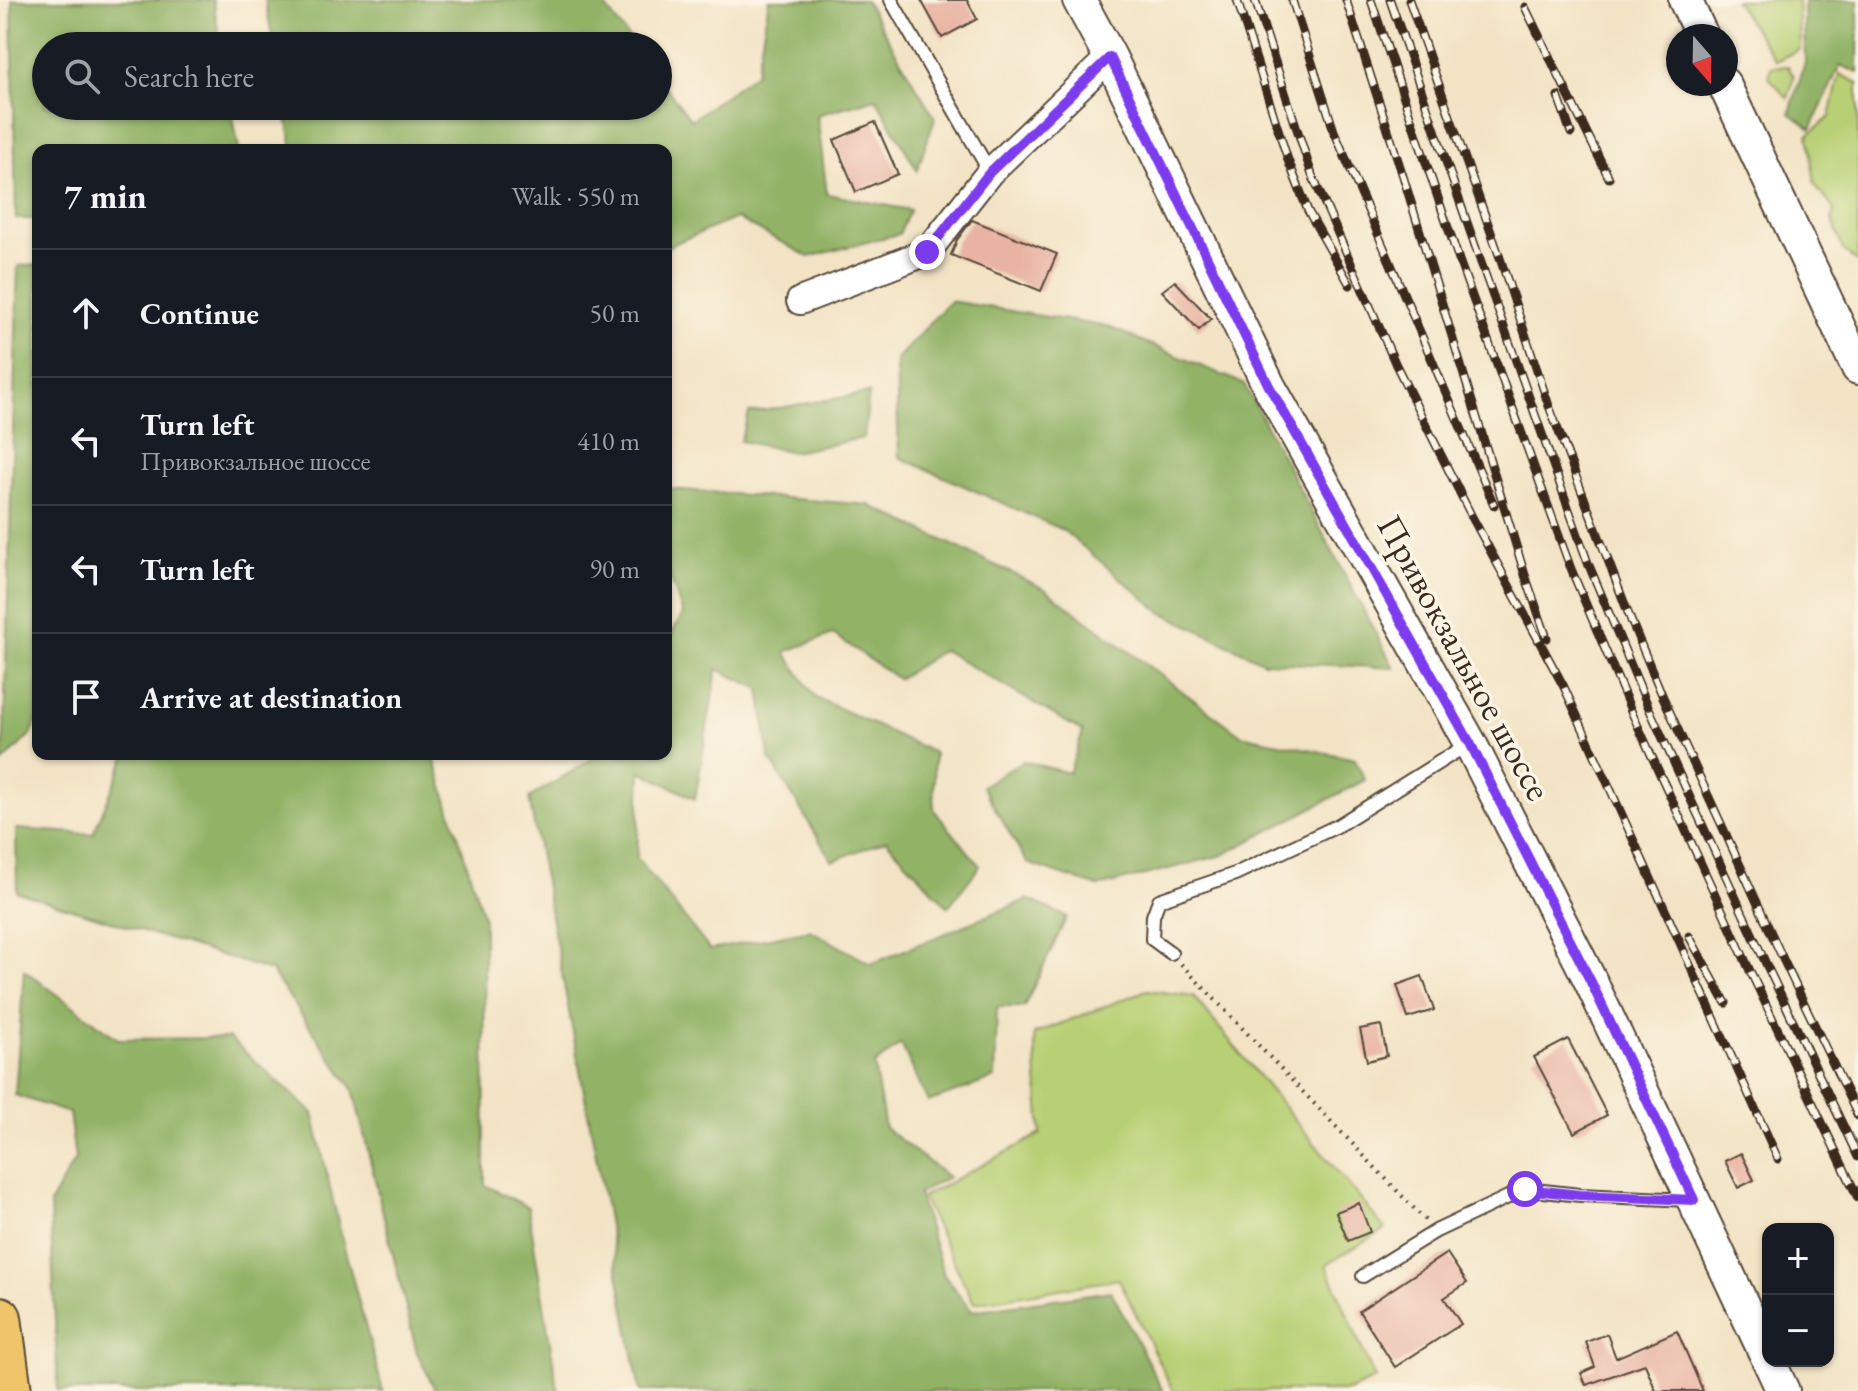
<!DOCTYPE html>
<html lang="en">
<head>
<meta charset="utf-8">
<style>
	:root { --surface:#171b24; --page:#20242c; --text:#f1f3f6; --muted:#9ea1a6; --line:#363941 }
	body { margin:0; font-family:"EB Garamond",serif; background:var(--page); color:var(--text) }
	.controls { position:absolute; right:24px; bottom:24px; display:grid; overflow:hidden; border-radius:16px; box-shadow:0 2px 6px #0004 }
	.controls button { width:72px; height:72px; display:grid; place-items:center; padding:0; border:0; border-bottom:2px solid var(--line); background:var(--surface); color:var(--text); font:40px sans-serif }
	.compass { position:absolute; left:1666px; top:24px; width:72px; height:72px; border-radius:50%; background:var(--surface); box-shadow:0 2px 6px #0004; rotate:160deg }
	.stop { position:absolute; width:24px; height:24px; margin:-18px; border:6px solid #7c3aed; border-radius:50%; background:#fff }
	.stop.end { background:#7c3aed; border-color:#fff; box-shadow:0 2px 8px #0008 }
	.list { margin:0; padding:0; list-style:none }
	h2 { display:flex; justify-content:space-between; align-items:center; height:104px; margin:0; padding:0 32px; font-size:34px }
	h2 small { font-size:26px; font-weight:400; color:var(--muted) }
	.list li { display:grid; grid-template-columns:52px 1fr auto; gap:24px; align-items:center; box-sizing:border-box; height:128px; padding:0 32px; border-top:2px solid var(--line) }
	.list b { display:block; font-size:30px; white-space:nowrap }
	.list p { margin:0; font-size:26px; white-space:nowrap; color:var(--muted) }
	.list em { font-size:26px; font-style:normal; color:var(--muted) }
	.icon { flex:none; width:44px; height:44px; fill:none; stroke:currentColor; stroke-width:2; stroke-linecap:round; stroke-linejoin:round }
	.map { position:relative; flex:none; width:1858px; height:1391px; overflow:hidden }
	.search { position:absolute; background:var(--surface); box-shadow:0 2px 6px #0004; left:32px; top:32px; width:640px; height:88px; display:flex; align-items:center; gap:20px; box-sizing:border-box; padding:0 28px; border-radius:44px; color:var(--muted); font-size:30px }
	.panel { position:absolute; background:var(--surface); box-shadow:0 2px 6px #0004; left:32px; top:144px; width:640px; height:616px; border-radius:16px }
	.map>svg:first-child { display:block }
	.green { fill:#b8d075; stroke:#7a7d4a; stroke-width:2 }
	.forest { fill:#92b266; stroke:#666e42; stroke-width:2 }
	.building { fill:#e8b3a3 }
	.lines { fill:none; stroke-linecap:round; stroke-linejoin:round }
	.service-casing { stroke:#564637; stroke-width:16 }
	.minor-casing { stroke:#564637; stroke-width:30 }
	.tertiary-casing { stroke:#564637; stroke-width:36 }
	.trunk-casing { stroke:#564637; stroke-width:46 }
	.path { stroke:#564637; stroke-width:4; stroke-dasharray:2 6; stroke-linecap:butt }
	.service { stroke:#fff; stroke-width:12 }
	.minor { stroke:#fff; stroke-width:26 }
	.tertiary { stroke:#fff; stroke-width:32 }
	.trunk { stroke:#eec569; stroke-width:42 }
	.rail-casing { stroke:#3b2a1e; stroke-width:9 }
	.rail { stroke:#fcf5e5; stroke-width:6; stroke-dasharray:18; stroke-linecap:butt }
	.route { stroke:#7c3aed; stroke-width:10 }
	.labels { text-anchor:middle; stroke-width:7; stroke-linejoin:round; paint-order:stroke }
	.street-label { font-size:36px; fill:#3b2a1e; stroke:#fcf5e5 }
</style>
</head>
<body>
<div class="map">
<svg width="1858" height="1391" viewBox="0 0 1858 1391">
	<rect width="100%" height="100%" fill="#fcf5e5"/>
	<filter id="ink" filterUnits="userSpaceOnUse"><feTurbulence type="fractalNoise" baseFrequency=".0125" numOctaves="2"/><feDisplacementMap in="SourceGraphic" scale="16" xChannelSelector="R" yChannelSelector="G"/><feConvolveMatrix kernelMatrix="1 2 1 2 8 2 1 2 1" color-interpolation-filters="sRGB"/></filter>
	<filter id="wash" filterUnits="userSpaceOnUse"><feTurbulence type="fractalNoise" baseFrequency=".006" numOctaves="4" result="noise"/><feDisplacementMap in="SourceGraphic" scale="32" xChannelSelector="R" yChannelSelector="G"/><feGaussianBlur stdDeviation="1.8" result="paint"/><feColorMatrix in="noise" values="0 0 0 0 0 0 0 0 0 0 0 0 0 0 0 0 0 1.4 0 .05"/><feComposite in="paint" operator="in"/></filter>
	<g filter="url(#wash)">
		<rect width="100%" height="100%" fill="#f2e3c5"/>
		<!-- green -->
		<path class="green" d="M1736 0H1798L1800 49 1776 61 1735 1Z
			M1788 66 1794 76 1788 99 1769 77 1771 67Z
			M1840 74 1858 83V262L1843 251 1832 218 1834 209 1815 185 1808 135 1830 117Z
			M1147 990 1193 996 1385 1229 1326 1265 1375 1379 1348 1391H1173L1119 1279 974 1303 922 1197 1041 1134 1034 1034Z"/>
		<!-- forest -->
		<path class="forest" d="M12 0H213L221 46H46V106H231L239 150H38V219H16Z
			M265 0H600L635 46H274Z
			M769 0H865L935 118 917 170 876 98 817 115 827 194 910 210 899 234 809 257 736 218 666 247V150H293L285 106H658V77L691 120 756 73Z
			M1804 0H1858V73L1840 65 1811 129 1790 113 1805 62Z
			M38 265V718L32 733 3 762 18 266Z
			M950 301 1109 327 1244 384 1394 668 1264 662 1161 612 1063 530 899 457 896 360Z
			M869 393 864 438 793 452 740 441 749 413Z
			M670 489 869 505 1045 589 1241 735 1355 759 1365 780 1223 855 1098 887 1027 863 982 786 1023 761 1069 773 1083 732 943 650 898 679 833 634 785 652 815 697 934 753V810L980 866 948 907 886 840 832 861 769 757 760 689 717 669 695 799 641 771 637 858 710 950 810 930 871 964 1028 899 1067 917 1024 1007H997L995 1078 928 1102 901 1044 874 1065 885 1128 948 1177 918 1194 944 1275 972 1311 1111 1291 1163 1391H640L529 798 600 754H666V643L683 614 666 565V501Z
			M127 754H468L434 758 484 919 485 1185 528 1207 558 1391H436L417 1353 353 1089 271 971 17 892 16 829 93 834Z
			M24 970 118 1039 229 1038 313 1113 341 1236 383 1391H58L50 1203 75 1159 69 1113 15 1095Z"/>
		<g id="blocks">
			<!-- building -->
			<path class="building" d="M921 0H967L977 19 942 38Z
				M875 122 898 174 856 192 834 140Z
				M972 220 1057 254 1041 291 951 255 957 240Z
				M1175 281 1211 319 1199 330 1162 291Z
				M1422 976 1434 1010 1408 1018 1397 985Z
				M1381 1025 1387 1056 1367 1061 1360 1029Z
				M1568 1039 1607 1115 1574 1133 1534 1057Z
				M1741 1153 1754 1180 1738 1188 1725 1161Z
				M1359 1203 1370 1232 1348 1241 1336 1212Z
				M1447 1253 1467 1283 1444 1298 1461 1324 1395 1367 1359 1311Z
				M1677 1331 1703 1391H1656L1645 1364 1586 1385 1581 1373 1595 1367 1586 1342 1607 1334 1616 1358Z"/>
		</g>
	</g>
	<g filter="url(#ink)">
		<use href="#blocks" fill-opacity="0" stroke="#564637" stroke-width="2"/>
		<g class="lines">
			<defs>
				<path id="service" d="M891 0 990 172
					M1171 953 1152 939 1153 916 1159 900 1235 874 1337 826 1470 743
					M1363 1276 1436 1231 1525 1189 1580 1195 1689 1200"/>
				<path id="minor" d="M800 301 927 252 990 172 1110 57"/>
				<path id="tertiary" d="M1079 0 1110 57 1269 386 1470 743 1591 982 1768 1359
					M1685 0 1702 36
					M1724 84 1858 368
					M1769 1361 1783 1391"/>
				<path id="trunk" d="M0 1318 10 1391"/>
			</defs>
			<!-- service casing -->
			<use href="#service" class="service-casing"/>
			<!-- minor casing -->
			<use href="#minor" class="minor-casing"/>
			<!-- tertiary casing -->
			<use href="#tertiary" class="tertiary-casing"/>
			<!-- trunk casing -->
			<use href="#trunk" class="trunk-casing"/>
			<!-- path -->
			<path class="path" d="M1181 964 1426 1221"/>
			<!-- service -->
			<use href="#service" class="service"/>
			<!-- minor -->
			<use href="#minor" class="minor"/>
			<!-- tertiary -->
			<use href="#tertiary" class="tertiary"/>
			<!-- trunk -->
			<use href="#trunk" class="trunk"/>
			<defs>
				<path id="rail" d="M1237 0 1288 160 1308 211 1350 285
					M1255 0 1312 175 1396 365 1472 517 1564 687 1778 1159
					M1292 0 1334 131 1494 505
					M1346 0 1403 176 1525 575 1547 638
					M1371 0 1460 263 1571 569 1632 713 1751 973 1858 1198
					M1390 0 1479 257 1588 563 1648 706 1767 966 1858 1157
					M1409 0 1499 255 1549 406 1632 623 1663 697 1783 959 1858 1116
					M1525 7 1609 178
					M1558 96 1571 133
					M1689 936 1726 1003"/>
			</defs>
			<!-- rail casing -->
			<use href="#rail" class="rail-casing"/>
			<!-- rail -->
			<use href="#rail" class="rail"/>
		</g>
	</g>
	<g class="lines" filter="url(#ink)">
		<!-- route -->
		<path class="route" d="M927 252 990 172 1110 57 1269 386 1470 743 1591 982 1694 1200 1580 1195 1525 1189"/>
	</g>
	<g class="labels">
		<!-- street labels -->
		<g class="street-label">
			<text transform="translate(1465 657) rotate(61)" y="13">Привокзальное шоссе</text>
		</g>
	</g>
</svg>
<div class="controls">
<button>+</button>
<button>−</button>
</div>
<svg class="compass" viewBox="-18 -18 36 36"><path d="M0-13l5 13h-10z" fill="#e53935"/><path d="M0 13l5-13h-10z" fill="#9ea1a6"/></svg>
<div class="stop" style="left:1525px;top:1189px"></div>
<div class="stop end" style="left:927px;top:252px"></div>
<div class="search"><svg class="icon" aria-label="search" viewBox="0 0 24 24"><circle cx="10" cy="10" r="6"/><path d="M15 15l6 6"/></svg>Search here</div>
<section class="panel">
<h2>7 min<small>Walk · 550 m</small></h2>
<ul class="list">
<li><svg class="icon" aria-label="ahead" viewBox="0 0 24 24"><path d="M12 20V5M6 11l6-6 6 6"/></svg><div><b>Continue</b></div><em>50 m</em></li>
<li><svg class="icon" aria-label="left" viewBox="0 0 24 24"><path d="M17 20v-9H6M10 6l-5 5 5 5"/></svg><div><b>Turn left</b><p>Привокзальное шоссе</p></div><em>410 m</em></li>
<li><svg class="icon" aria-label="left" viewBox="0 0 24 24"><path d="M17 20v-9H6M10 6l-5 5 5 5"/></svg><div><b>Turn left</b></div><em>90 m</em></li>
<li><svg class="icon" aria-label="arrive" viewBox="0 0 24 24"><path d="M6 21V4h12l-3 4 3 4H6"/></svg><div><b>Arrive at destination</b></div></li>
</ul>
</section>
</div>
</body>
</html>
